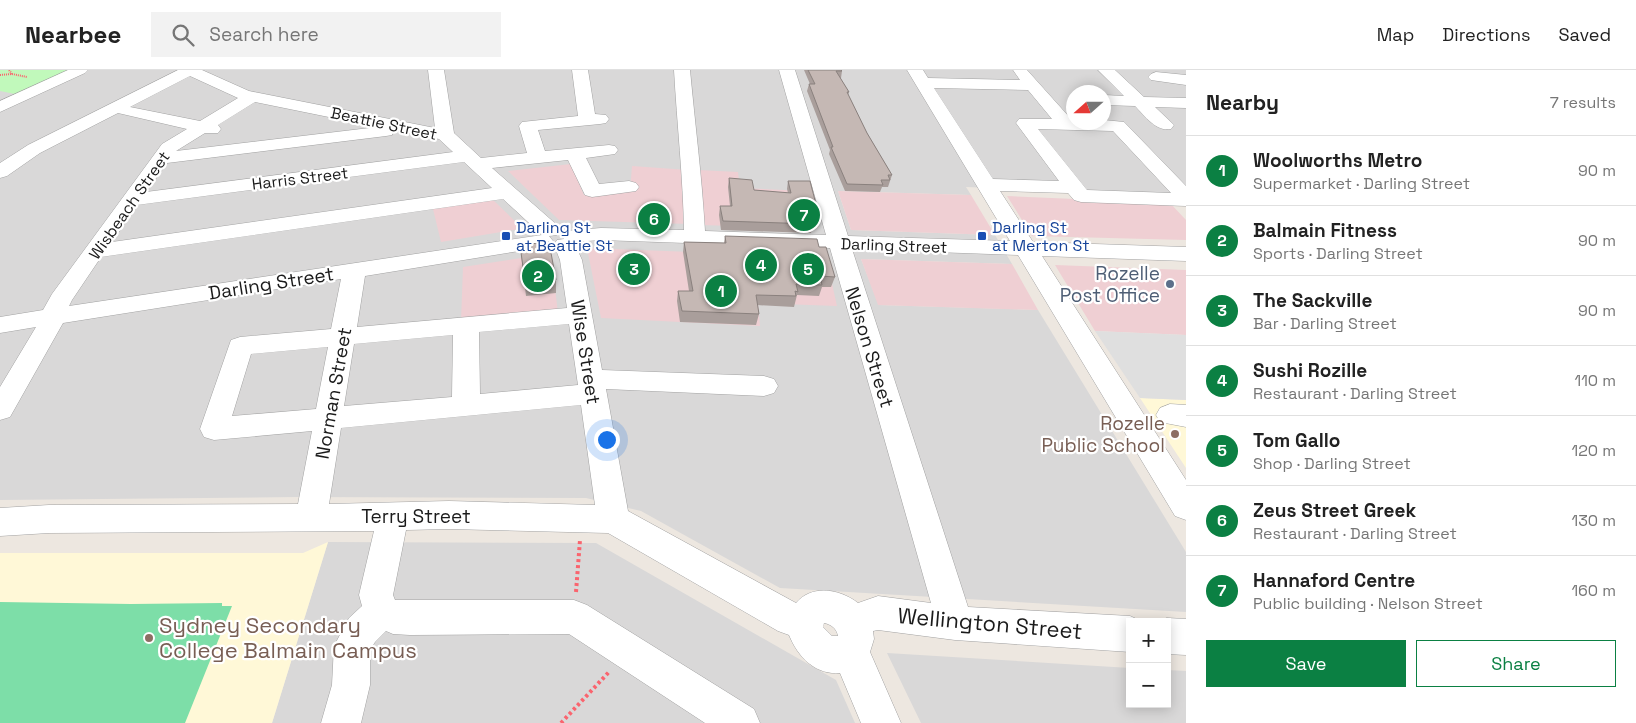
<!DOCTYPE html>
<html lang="en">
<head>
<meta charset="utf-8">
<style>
	:root { --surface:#fff; --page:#f2f2f2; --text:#222; --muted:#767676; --line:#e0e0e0; --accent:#0b8043 }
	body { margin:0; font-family:"Space Grotesk",sans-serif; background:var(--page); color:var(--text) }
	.controls { position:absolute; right:15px; bottom:15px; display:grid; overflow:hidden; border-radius:0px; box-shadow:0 2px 12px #0003 }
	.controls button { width:45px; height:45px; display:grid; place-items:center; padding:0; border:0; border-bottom:1px solid var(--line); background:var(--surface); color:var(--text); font:25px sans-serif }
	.compass { position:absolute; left:1066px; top:15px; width:45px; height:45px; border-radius:50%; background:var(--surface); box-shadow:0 2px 12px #0003; rotate:249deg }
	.you { position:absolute; left:606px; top:369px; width:18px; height:18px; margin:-12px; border:4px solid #fff; border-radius:50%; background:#1a73e8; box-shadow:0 0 0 8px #1a73e833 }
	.badge { display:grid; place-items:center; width:32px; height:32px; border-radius:50%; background:var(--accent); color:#fff; font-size:16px; font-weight:700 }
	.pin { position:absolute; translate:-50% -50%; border:2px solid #fff; box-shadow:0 1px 5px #0006 }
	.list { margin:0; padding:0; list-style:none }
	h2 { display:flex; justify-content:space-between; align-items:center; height:65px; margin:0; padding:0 20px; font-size:21px }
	h2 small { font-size:16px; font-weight:400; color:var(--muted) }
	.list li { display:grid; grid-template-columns:32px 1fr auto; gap:15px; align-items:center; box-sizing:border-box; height:70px; padding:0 20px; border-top:1px solid var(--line) }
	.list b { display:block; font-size:19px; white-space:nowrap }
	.list p { margin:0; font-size:16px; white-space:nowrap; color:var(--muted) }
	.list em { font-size:16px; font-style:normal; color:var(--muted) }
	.actions { display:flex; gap:10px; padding:15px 20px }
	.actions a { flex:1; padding:11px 0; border:1px solid var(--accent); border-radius:0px; text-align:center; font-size:18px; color:var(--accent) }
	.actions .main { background:var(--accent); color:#fff }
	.icon { flex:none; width:28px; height:28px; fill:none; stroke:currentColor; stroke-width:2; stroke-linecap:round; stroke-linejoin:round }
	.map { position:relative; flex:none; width:1186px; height:653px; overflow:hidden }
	header { display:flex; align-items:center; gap:30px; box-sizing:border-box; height:70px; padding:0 25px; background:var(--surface); border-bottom:1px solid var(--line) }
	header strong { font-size:24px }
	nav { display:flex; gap:28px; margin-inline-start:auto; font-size:18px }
	.search { width:350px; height:45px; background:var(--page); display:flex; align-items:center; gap:12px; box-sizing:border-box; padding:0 18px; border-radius:0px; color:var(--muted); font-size:19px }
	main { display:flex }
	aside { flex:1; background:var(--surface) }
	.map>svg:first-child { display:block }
	.residential { fill:#d9d8d8; fill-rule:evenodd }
	.commercial { fill:#efcfd3 }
	.education { fill:#fff8d7 }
	.park { fill:#c1f9bb }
	.pitch { fill:#7ddea8 }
	.parking { fill:#dfdfdf }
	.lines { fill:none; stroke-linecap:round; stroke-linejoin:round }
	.minor-casing { stroke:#a2a2a2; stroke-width:1 }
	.path-far1 { stroke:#fa646e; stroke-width:2; stroke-dasharray:1 1; stroke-linecap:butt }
	.path { stroke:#fa646e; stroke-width:4; stroke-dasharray:3 3; stroke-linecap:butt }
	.minor { fill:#fff; fill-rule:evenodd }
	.wall { fill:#a99e9b }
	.building { fill:#c5b8b4; stroke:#8a817e }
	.transit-dot { fill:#1a4fb4; stroke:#fff; stroke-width:2 }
	.service-dot { fill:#5c6f8a; stroke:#fff; stroke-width:2 }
	.education-dot { fill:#8d6e63; stroke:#fff; stroke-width:2 }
	.labels { text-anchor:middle; stroke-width:4.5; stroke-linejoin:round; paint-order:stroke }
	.far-street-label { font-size:16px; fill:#1b1b1b; stroke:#fff }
	.far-transit-label { font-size:16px; fill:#164399; stroke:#fff; text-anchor:start }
	.service-label { font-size:19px; fill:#4e5e75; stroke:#fff; text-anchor:end }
	.street-label { font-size:19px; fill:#1b1b1b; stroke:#fff }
	.education-label { font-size:19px; fill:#785e54; stroke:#fff; text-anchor:end }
	.near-street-label { font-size:22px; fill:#1b1b1b; stroke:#fff }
	.near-education-label { font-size:22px; fill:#785e54; stroke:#fff; text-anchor:start }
</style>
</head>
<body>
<header>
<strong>Nearbee</strong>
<div class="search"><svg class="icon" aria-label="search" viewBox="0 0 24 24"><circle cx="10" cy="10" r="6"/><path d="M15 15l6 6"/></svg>Search here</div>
<nav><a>Map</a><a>Directions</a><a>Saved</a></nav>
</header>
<main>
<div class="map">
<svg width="1186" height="653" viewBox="0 0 1186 653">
	<rect width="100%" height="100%" fill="#ede7e0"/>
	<!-- residential -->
	<path class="residential" d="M0 0H1186V125L966 117 971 125 838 121 851 160 995 165 1012 194 861 189 879 235 1038 240 1186 482V542L780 518 641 441 586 428 298 427 0 430ZM1074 22H1104V52H1074Z
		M328 472 596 473 836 610 855 653H272Z
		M887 583 1130 598V634H1167V600L1186 601V653H921Z"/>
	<!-- commercial -->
	<path class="commercial" d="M571 94 584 125 630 121 632 96 688 100 689 154 559 150 508 101Z
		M698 100 738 102 740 118 806 121 818 158 699 155Z
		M838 121 971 125 995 165 851 160Z
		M1007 126 1170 133 1186 150V170L1032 166Z
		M490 127 520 156 519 159 441 172 432 135Z
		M587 178 826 187 837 236 758 233 760 256 601 248Z
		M547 184 551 185 558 243 461 251 463 197Z
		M861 189 1012 194 1038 240 878 235Z
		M1055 195 1186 200V265L1095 261Z"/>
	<!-- education -->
	<path class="education" d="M1140 328 1186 330V398Z
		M328 472 272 653H0V483H303Z"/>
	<!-- park -->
	<path class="park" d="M0 0H74L20 25 0 21Z"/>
	<!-- pitch -->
	<path class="pitch" d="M0 532 131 534 222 533V536H232L185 653H0Z"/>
	<!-- parking -->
	<path class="parking" d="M1095 261 1186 265V330L1140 328Z"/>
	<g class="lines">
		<defs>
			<path id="minor" d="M68 0H88L85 3 0 42V31Z
				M178 0H202L249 21 435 58 428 0H444L454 63 481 88 527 83 519 56 522 52 578 46 572 0H588L595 44 606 45 609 49 606 53 600 54 538 60 545 81 609 75 615 76 618 80 615 84 586 88 599 114 629 111 636 113 639 117 636 121 592 127 585 125 568 90 492 98 557 155 560 160 557 165 549 166 553 171 550 176 365 206 357 257 567 238 560 190 554 175 557 170 564 169 562 166 565 161 601 158 684 160C683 107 677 54 674 0H690C695 54 702 107 705 161L826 165 779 0H795L848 166 1010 171 907 0H923L928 8 1020 10 1013 0H1027L1071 49H1074V52H1104V50L1124 52 1186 116V136L1081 132 1074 130 1068 123 1000 121 1033 172 1186 177V191L1042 186 1186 410V450L1175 446 1018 185 852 179 968 537 1130 546 1143 552H1130V582L955 570 878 560 873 561 874 569 870 582 901 653H861L840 603C815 605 798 587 789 565L778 561 608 463 449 459 406 460 393 525 395 530H574L587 535 754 639 760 653H705L569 564 410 565 393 564 386 561 375 572 370 580V615L361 653H321L332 615 334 576 349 548 362 536 359 525 374 461 49 463 0 466V438L49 435 298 434 312 361 214 370 204 367 200 359 231 270 240 267 331 259 341 209 63 253 10 347 0 350V317L36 257 0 263V247L43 240 52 224 162 74 187 59 118 43 40 83 7 106 0 108V93L28 75ZM190 6 238 28 200 51 130 37ZM934 18 1028 20 1052 49H1019L1016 53 1059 111 993 109ZM255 32 378 57 176 81 205 63H218L221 59 218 55ZM1038 59 1113 61 1171 123 1087 120ZM394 60 439 69 453 82 146 122 167 93 386 66 392 65ZM464 92 492 118 112 172 137 135ZM503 129 542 165 69 236 72 230 101 187ZM601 170 830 178 931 533 878 526 858 533C840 519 812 514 796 533L628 441 606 319 764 326 774 323 778 316 774 309 764 306 602 300 582 190 574 172ZM569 254 578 315 480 324 479 262ZM453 265 452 327 344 336 354 274ZM328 277 316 339 232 346 251 284ZM581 335 595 435 449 431 329 434 341 358ZM824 553C831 554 837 559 838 566H832L823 557Z
				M1098 0H1115L1144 27 1186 28V38L1155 37 1174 55 1171 59C1156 62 1145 46 1135 36L1104 35V25L1124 26Z
				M1156 2 1186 5V15L1151 10 1148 7 1151 4Z
				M1170 334 1186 335V357L1160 352 1156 345 1160 338Z
				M1167 548 1186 549V585L1167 584V552H1158Z"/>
		</defs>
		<!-- minor casing -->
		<use href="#minor" class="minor-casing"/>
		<!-- path-far1 -->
		<path class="path-far1" d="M12 4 27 7
			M0 5 12 4 9 0"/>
		<!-- path -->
		<path class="path" d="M576 522 580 470
			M561 653 609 602"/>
		<!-- minor -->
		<use href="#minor" class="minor"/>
	</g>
	<!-- wall -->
	<path class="wall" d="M804 0H841L842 1 841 8H840L849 22 848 25 867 63 892 105 888 117H882L880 122 845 121 829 84 830 80 807 21 809 14H810Z
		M729 108 754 120 788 123 787 119 788 111 819 146 817 154H813L811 163 721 160 719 145 720 136H730L728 117Z
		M725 166 819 177 835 207 831 217H822L819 226 797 225 794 237 757 235 759 244 756 255 680 252 677 231 678 221H689L683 182 684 172 724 173Z
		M520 175 556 210V223L526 226Z"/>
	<!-- building -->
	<path class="building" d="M808 0H841L842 1H836L849 22H847L867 63 892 105H888L890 110H881L883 115 847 114 831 77H833L809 14H815Z
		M729 108 752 110 754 120 791 123 788 111H810L819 146H812L813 154 723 151 720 136H732Z
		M725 166 817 169 819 177H826L835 207 820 206 822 215 796 214 798 222 795 221 796 226 756 225 759 244 682 241 678 221H693L684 172 726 173Z
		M549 172 556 210 525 212 520 175Z"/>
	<!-- markers -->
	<g class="transit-dot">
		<rect x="501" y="161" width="10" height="10" rx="2.5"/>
		<rect x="977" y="161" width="10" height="10" rx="2.5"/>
	</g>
	<circle class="service-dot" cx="1170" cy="214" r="5"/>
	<g class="education-dot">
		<circle cx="1175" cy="364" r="5"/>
		<circle cx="149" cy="568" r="5"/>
	</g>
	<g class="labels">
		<!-- far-street labels -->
		<g class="far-street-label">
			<text transform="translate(384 53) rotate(12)" y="6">Beattie Street</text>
			<text transform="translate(300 108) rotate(-7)" y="6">Harris Street</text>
			<text transform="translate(129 135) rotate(-55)" y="6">Wisbeach Street</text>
			<text transform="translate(894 175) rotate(2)" y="6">Darling Street</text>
		</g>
		<!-- far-transit labels -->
		<g class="far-transit-label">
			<text x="516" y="163">Darling St<tspan x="516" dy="18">at Beattie St</tspan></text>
			<text x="992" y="163">Darling St<tspan x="992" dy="18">at Merton St</tspan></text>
		</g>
		<!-- service labels -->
		<g class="service-label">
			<text x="1160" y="210">Rozelle<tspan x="1160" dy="22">Post Office</tspan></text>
		</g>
		<!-- street labels -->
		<g class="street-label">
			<text transform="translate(271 213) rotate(-9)" y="7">Darling Street</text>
			<text transform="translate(870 277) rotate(73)" y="7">Nelson Street</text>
			<text transform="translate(586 282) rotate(81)" y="7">Wise Street</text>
			<text transform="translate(333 323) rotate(-80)" y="7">Norman Street</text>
			<text x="416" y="453">Terry Street</text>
		</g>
		<!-- education labels -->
		<g class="education-label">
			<text x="1165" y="360">Rozelle<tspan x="1165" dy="22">Public School</tspan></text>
		</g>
		<!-- near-street labels -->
		<g class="near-street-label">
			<text transform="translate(990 553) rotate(5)" y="8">Wellington Street</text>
		</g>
		<!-- near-education labels -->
		<g class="near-education-label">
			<text x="159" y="563">Sydney Secondary<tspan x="159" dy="25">College Balmain Campus</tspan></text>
		</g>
	</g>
</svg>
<div class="controls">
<button>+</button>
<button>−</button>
</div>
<svg class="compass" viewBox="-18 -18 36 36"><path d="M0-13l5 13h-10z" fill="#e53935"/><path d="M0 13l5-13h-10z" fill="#767676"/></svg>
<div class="you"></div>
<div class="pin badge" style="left:721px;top:221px">1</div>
<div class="pin badge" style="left:538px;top:206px">2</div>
<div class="pin badge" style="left:634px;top:199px">3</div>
<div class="pin badge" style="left:761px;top:195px">4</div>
<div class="pin badge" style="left:808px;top:199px">5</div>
<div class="pin badge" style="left:654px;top:149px">6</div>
<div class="pin badge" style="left:804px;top:145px">7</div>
</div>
<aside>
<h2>Nearby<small>7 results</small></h2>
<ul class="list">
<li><span class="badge">1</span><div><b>Woolworths Metro</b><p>Supermarket · Darling Street</p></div><em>90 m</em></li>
<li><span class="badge">2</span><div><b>Balmain Fitness</b><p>Sports · Darling Street</p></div><em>90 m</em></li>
<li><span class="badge">3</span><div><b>The Sackville</b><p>Bar · Darling Street</p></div><em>90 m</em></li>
<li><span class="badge">4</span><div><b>Sushi Rozille</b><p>Restaurant · Darling Street</p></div><em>110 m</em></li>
<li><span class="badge">5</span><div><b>Tom Gallo</b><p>Shop · Darling Street</p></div><em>120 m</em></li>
<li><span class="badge">6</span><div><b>Zeus Street Greek</b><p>Restaurant · Darling Street</p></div><em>130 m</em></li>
<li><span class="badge">7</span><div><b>Hannaford Centre</b><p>Public building · Nelson Street</p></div><em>160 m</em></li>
</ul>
<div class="actions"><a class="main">Save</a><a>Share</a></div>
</aside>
</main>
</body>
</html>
